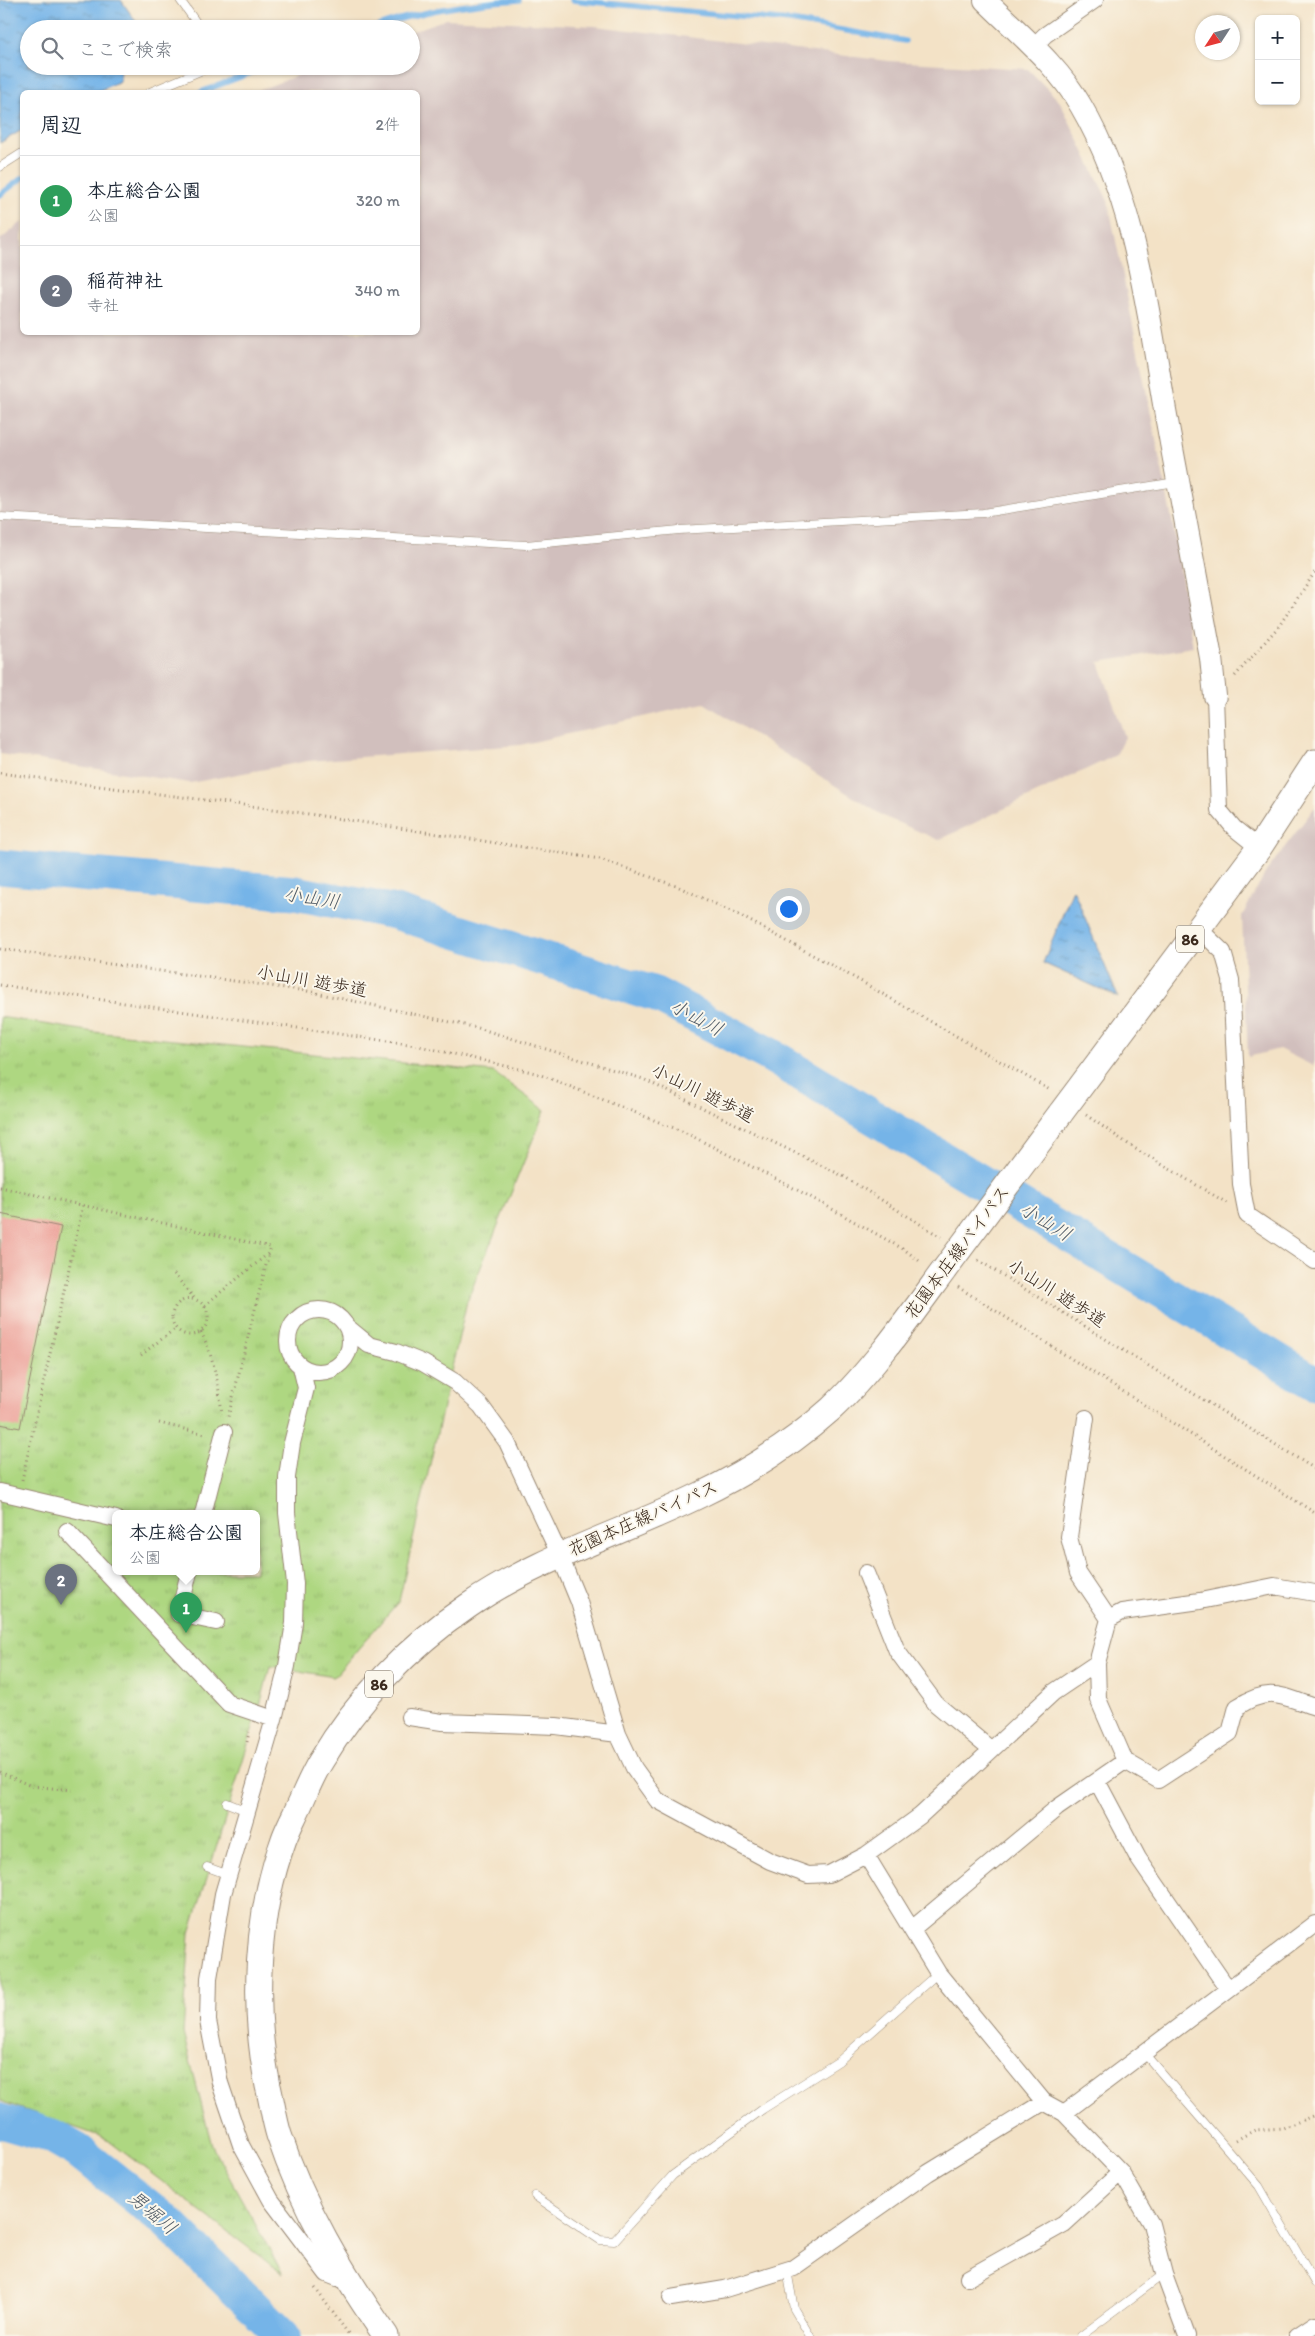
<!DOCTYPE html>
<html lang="ja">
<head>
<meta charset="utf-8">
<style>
	:root { --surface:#fff; --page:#f2f2f3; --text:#1f2937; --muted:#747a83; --line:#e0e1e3; --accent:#111827 }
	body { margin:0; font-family:Itim,"Klee One",sans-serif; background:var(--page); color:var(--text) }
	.controls { position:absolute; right:15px; top:15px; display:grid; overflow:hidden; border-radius:8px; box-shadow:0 1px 4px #0004 }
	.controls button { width:45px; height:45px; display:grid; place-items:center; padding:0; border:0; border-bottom:1px solid var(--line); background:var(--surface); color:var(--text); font:25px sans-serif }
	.compass { position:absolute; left:1195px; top:15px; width:45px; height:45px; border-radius:50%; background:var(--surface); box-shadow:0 1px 4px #0004; rotate:234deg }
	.you { position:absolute; left:788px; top:908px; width:18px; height:18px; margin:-12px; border:4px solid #fff; border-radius:50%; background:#1a73e8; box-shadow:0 0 0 8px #1a73e833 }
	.badge { display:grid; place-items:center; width:32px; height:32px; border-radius:50%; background:var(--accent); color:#fff; font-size:16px; font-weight:700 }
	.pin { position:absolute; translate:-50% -41px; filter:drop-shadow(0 1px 2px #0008) }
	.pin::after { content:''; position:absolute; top:26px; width:18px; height:15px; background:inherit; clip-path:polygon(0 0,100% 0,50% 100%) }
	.popup { position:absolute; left:112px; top:1510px; width:148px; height:65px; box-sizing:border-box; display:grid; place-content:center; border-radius:8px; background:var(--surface); filter:drop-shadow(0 1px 4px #0005); font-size:16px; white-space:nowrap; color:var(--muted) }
	.popup b { font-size:19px; color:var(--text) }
	.popup::after { content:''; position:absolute; left:50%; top:100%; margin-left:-10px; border:10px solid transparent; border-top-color:var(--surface) }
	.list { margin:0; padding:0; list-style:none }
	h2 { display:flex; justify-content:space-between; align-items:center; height:65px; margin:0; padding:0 20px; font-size:21px }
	h2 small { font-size:16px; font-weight:400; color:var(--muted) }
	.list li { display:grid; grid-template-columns:32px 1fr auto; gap:15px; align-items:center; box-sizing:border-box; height:90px; padding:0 20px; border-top:1px solid var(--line) }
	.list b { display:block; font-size:19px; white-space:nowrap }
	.list p { margin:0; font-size:16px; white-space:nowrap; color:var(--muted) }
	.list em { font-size:16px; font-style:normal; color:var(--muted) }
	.icon { flex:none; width:28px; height:28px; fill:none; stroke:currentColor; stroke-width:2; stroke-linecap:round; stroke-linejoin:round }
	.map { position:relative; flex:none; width:1315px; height:2336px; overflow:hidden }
	.search { position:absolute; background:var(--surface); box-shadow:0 1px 4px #0004; left:20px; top:20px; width:400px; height:55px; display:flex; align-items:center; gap:12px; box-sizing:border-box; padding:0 18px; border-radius:28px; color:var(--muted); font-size:19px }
	.panel { position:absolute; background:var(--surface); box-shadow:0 1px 4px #0004; left:20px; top:90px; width:400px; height:245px; border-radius:8px }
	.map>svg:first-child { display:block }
	.industrial { fill:#d1bfbd }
	.grass { fill:url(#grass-tufts); stroke:#748050; fill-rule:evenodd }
	.water { fill:url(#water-ripples); stroke:#586f83 }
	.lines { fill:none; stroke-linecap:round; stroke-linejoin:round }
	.stream { stroke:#74b4e8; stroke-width:5.5 }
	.river { stroke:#74b4e8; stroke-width:35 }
	.building { fill:#eb9890 }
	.lane-casing { stroke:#978672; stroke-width:9 }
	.street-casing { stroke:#978672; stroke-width:18 }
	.secondary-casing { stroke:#978672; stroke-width:24 }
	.primary-casing { stroke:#978672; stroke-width:27 }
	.path { stroke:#978672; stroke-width:3; stroke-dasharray:1 4; stroke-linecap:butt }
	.lane { stroke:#fff; stroke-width:8 }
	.street { stroke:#fff; stroke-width:16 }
	.secondary { stroke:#fff; stroke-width:22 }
	.primary { stroke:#fff; stroke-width:25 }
	.primary-bridge-casing { stroke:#978672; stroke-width:27; stroke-linecap:butt }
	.primary-bridge { stroke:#fff; stroke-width:25 }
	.labels { text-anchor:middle; stroke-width:4; stroke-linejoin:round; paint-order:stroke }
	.shield { fill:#fbf7ec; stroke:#75685c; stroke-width:1 }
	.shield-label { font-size:16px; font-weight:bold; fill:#3b2a1e }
	.street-label { font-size:18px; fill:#3b2a1e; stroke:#fbf7ec }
	.water-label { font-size:19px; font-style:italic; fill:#4f5a65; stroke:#fbf7ec }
</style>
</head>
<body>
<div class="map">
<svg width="1315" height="2336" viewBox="0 0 1315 2336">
	<defs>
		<pattern id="grass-tufts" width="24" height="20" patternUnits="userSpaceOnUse" patternTransform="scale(1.25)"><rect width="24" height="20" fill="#aed781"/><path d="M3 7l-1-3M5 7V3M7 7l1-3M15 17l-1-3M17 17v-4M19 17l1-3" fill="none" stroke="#97b96f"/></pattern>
		<pattern id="water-ripples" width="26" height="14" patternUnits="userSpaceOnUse" patternTransform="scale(1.25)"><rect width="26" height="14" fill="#74b4e8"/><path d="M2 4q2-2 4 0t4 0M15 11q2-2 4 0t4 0" fill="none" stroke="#6093bb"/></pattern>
	</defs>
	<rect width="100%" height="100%" fill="#fbf7ec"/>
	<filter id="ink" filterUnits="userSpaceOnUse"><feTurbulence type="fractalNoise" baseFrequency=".02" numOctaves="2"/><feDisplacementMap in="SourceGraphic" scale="10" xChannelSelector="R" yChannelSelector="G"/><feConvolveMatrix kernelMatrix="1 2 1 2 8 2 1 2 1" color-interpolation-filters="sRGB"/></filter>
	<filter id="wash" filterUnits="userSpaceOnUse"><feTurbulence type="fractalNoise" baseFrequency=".0096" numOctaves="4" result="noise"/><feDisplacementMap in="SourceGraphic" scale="20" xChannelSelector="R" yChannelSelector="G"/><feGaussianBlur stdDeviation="1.12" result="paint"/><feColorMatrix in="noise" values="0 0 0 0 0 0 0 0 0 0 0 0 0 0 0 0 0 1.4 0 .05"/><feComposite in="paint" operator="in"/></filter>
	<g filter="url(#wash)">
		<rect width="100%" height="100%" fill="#f3e2c6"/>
		<!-- industrial -->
		<path class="industrial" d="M446 19 595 26 889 61 1028 69 1060 102 1108 201 1173 525 1193 647 1099 662 1125 737 1116 755 939 840 885 817 704 703 520 745 308 761 190 783 0 754V240L22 222V332H418V92H254L322 66H411V32Z
			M1315 807V1061L1313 1066 1279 1049 1248 1057 1242 916 1266 872Z"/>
		<!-- grass -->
		<path class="grass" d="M0 1017 94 1032 493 1072 545 1110 467 1301 399 1601 334 1677 270 1666 262 1698 190 1933 183 2033 212 2146 283 2274 105 2138 0 2101ZM116 1514H256V1572H116Z"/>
		<!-- water -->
		<path class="water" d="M0 0H121L141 29H29V66H125L120 68V81L96 92H22V130L0 143Z
			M1073 889 1118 997 1043 963Z"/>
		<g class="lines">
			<!-- stream -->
			<path class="stream" d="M572 0 790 21 905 41
				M370 29C418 11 469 3 519 0
				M201 92 269 66
				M0 195 22 178"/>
			<!-- river -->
			<path class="river" d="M0 867 295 893 395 912 655 994 770 1055 1315 1383
				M0 2121 52 2136 78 2151 166 2221 283 2336"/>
		</g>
		<g id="blocks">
			<!-- building -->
			<path class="building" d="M0 1214 61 1227 20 1428 0 1424Z"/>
		</g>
	</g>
	<g filter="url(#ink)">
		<use href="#blocks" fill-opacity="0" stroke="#978672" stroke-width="1"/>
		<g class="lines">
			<defs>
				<path id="lane" d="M180 0 201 29
					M150 92 212 66
					M0 167 22 153
					M0 517 526 545 679 530 983 513 1176 482
					M227 1803 247 1811
					M207 1867 229 1875
					M1144 2053 1259 2186 1315 2283
					M535 2196 600 2240 614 2241 673 2175 763 2109 839 2061 938 1973
					M787 2270 794 2309 810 2336
					M1081 2336 1164 2274"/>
				<path id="street" d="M1033 47 1045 35 1095 0
					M1215 696 1219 810 1234 828 1259 848
					M1198 928 1223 952 1231 980 1241 1184 1247 1215 1315 1261
					M288 1341a31 31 0 1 1 62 0a31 31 0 1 1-62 0Z
					M346 1326 369 1345 396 1352 423 1363 455 1382 481 1406 507 1442 560 1556 579 1602 618 1734 634 1768 657 1800 770 1861 808 1875 829 1874 866 1855 920 1816 1054 1692 1097 1663 1109 1619 1122 1612 1200 1601 1274 1586 1315 1593
					M301 1367 306 1388 292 1443 287 1477V1513L295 1584 294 1623 287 1666 274 1719 223 1894 209 1978 208 2021 220 2083 241 2145 271 2200 327 2274 337 2278 346 2276
					M1086 1418 1069 1537 1078 1573 1109 1619
					M0 1492 116 1519
					M203 1514 224 1432
					M67 1531 229 1704 274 1719
					M189 1572 179 1614 216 1622
					M866 1573 897 1651 936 1704 990 1749
					M409 1717 442 1722 556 1726 618 1734
					M1125 1761 1158 1780 1230 1733 1237 1707C1270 1686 1281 1696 1315 1707
					M1097 1781 1138 1858 1228 1989
					M866 1855 938 1973 1044 2102 1064 2113 1121 2172 1151 2224 1164 2274 1187 2336
					M912 1929 1057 1808 1125 1761 1098 1699 1097 1663
					M1064 2113 1315 1924
					M968 2278 1064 2224 1121 2172
					M671 2298 725 2289 793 2268 928 2173 1044 2102
					M1297 2336 1315 2324"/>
				<path id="secondary" d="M985 0C1018 33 1058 65 1081 106 1135 199 1147 306 1165 410 1180 493 1196 576 1211 658L1215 696"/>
				<path id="primary" d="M1060 1114 1259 848 1315 762
					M386 2336C342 2273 303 2208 279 2135 274 2119 272 2102 268 2086 252 2007 256 1915 284 1839 288 1828 294 1817 299 1806 306 1791 312 1775 321 1761 357 1700 409 1646 468 1606 539 1557 623 1533 700 1495 746 1473 793 1443 831 1409 872 1371 911 1315 944 1270"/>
			</defs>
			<!-- lane casing -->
			<use href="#lane" class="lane-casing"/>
			<!-- street casing -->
			<use href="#street" class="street-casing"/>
			<!-- secondary casing -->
			<use href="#secondary" class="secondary-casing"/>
			<!-- primary casing -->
			<use href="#primary" class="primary-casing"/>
			<!-- path -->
			<path class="path" d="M1235 676 1279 626 1315 572
				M0 773 296 812 600 859 679 887 737 914 855 978 1050 1090
				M0 949 307 991 478 1028 643 1079 843 1176 941 1237
				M0 985 415 1045 536 1073 684 1132 807 1195 905 1250 922 1263
				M1086 1115 1134 1148 1227 1203
				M0 1187 271 1247 269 1253
				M978 1260 1315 1469
				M174 1274 194 1298
				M958 1287 1315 1513
				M172 1317a18 18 0 1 1 36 0a18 18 0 1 1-36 0Z
				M205 1305 269 1253 228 1417
				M201 1332C214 1358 219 1386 222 1414
				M141 1355 176 1328
				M159 1423 205 1434
				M22 1480 83 1205
				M247 1742 249 1732
				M0 1772 31 1786 72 1790
				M1236 2140 1255 2130 1283 2128 1315 2115
				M315 2288 350 2336"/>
			<!-- lane -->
			<use href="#lane" class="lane"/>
			<!-- street -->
			<use href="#street" class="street"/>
			<!-- secondary -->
			<use href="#secondary" class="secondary"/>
			<!-- primary -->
			<use href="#primary" class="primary"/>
			<defs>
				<path id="primary-bridge" d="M944 1270 1060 1114"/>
			</defs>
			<!-- primary-bridge casing -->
			<use href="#primary-bridge" class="primary-bridge-casing"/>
			<!-- primary-bridge -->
			<use href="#primary-bridge" class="primary-bridge"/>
		</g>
	</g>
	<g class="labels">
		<!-- shield labels -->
		<g class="shield">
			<rect x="1176" y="925.5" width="28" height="27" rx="4"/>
			<rect x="365" y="1670.5" width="28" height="27" rx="4"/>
		</g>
		<g class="shield-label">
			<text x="1190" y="945">86</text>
			<text x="379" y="1690">86</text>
		</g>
		<!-- street labels -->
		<g class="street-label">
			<text transform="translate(312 981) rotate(10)" y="6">小山川 遊歩道</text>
			<text transform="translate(703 1093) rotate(26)" y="6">小山川 遊歩道</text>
			<text transform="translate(957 1252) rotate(-53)" y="6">花園本庄線バイパス</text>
			<text transform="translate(1057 1293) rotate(32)" y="6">小山川 遊歩道</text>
			<text transform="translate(643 1518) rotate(-24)" y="6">花園本庄線バイパス</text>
		</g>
		<!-- water labels -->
		<g class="water-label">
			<text transform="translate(312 897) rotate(9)" y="7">小山川</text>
			<text transform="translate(697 1017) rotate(28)" y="7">小山川</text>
			<text transform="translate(1046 1221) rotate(31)" y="7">小山川</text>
			<text transform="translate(153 2212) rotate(40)" y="7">男堀川</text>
		</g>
	</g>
</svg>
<div class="controls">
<button>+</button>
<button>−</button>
</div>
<svg class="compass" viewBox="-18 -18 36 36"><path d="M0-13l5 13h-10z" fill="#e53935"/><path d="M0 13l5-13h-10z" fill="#747a83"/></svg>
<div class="you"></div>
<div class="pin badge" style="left:186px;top:1633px;background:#2e9e5b">1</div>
<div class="popup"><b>本庄総合公園</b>公園</div>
<div class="pin badge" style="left:61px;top:1605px;background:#6b7280">2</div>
<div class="search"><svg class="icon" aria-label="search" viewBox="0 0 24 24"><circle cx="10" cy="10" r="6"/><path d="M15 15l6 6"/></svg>ここで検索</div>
<section class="panel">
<h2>周辺<small>2件</small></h2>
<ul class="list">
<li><span class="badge" style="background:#2e9e5b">1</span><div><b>本庄総合公園</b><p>公園</p></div><em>320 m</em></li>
<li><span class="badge" style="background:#6b7280">2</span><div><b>稲荷神社</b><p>寺社</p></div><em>340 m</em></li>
</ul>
</section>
</div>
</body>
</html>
